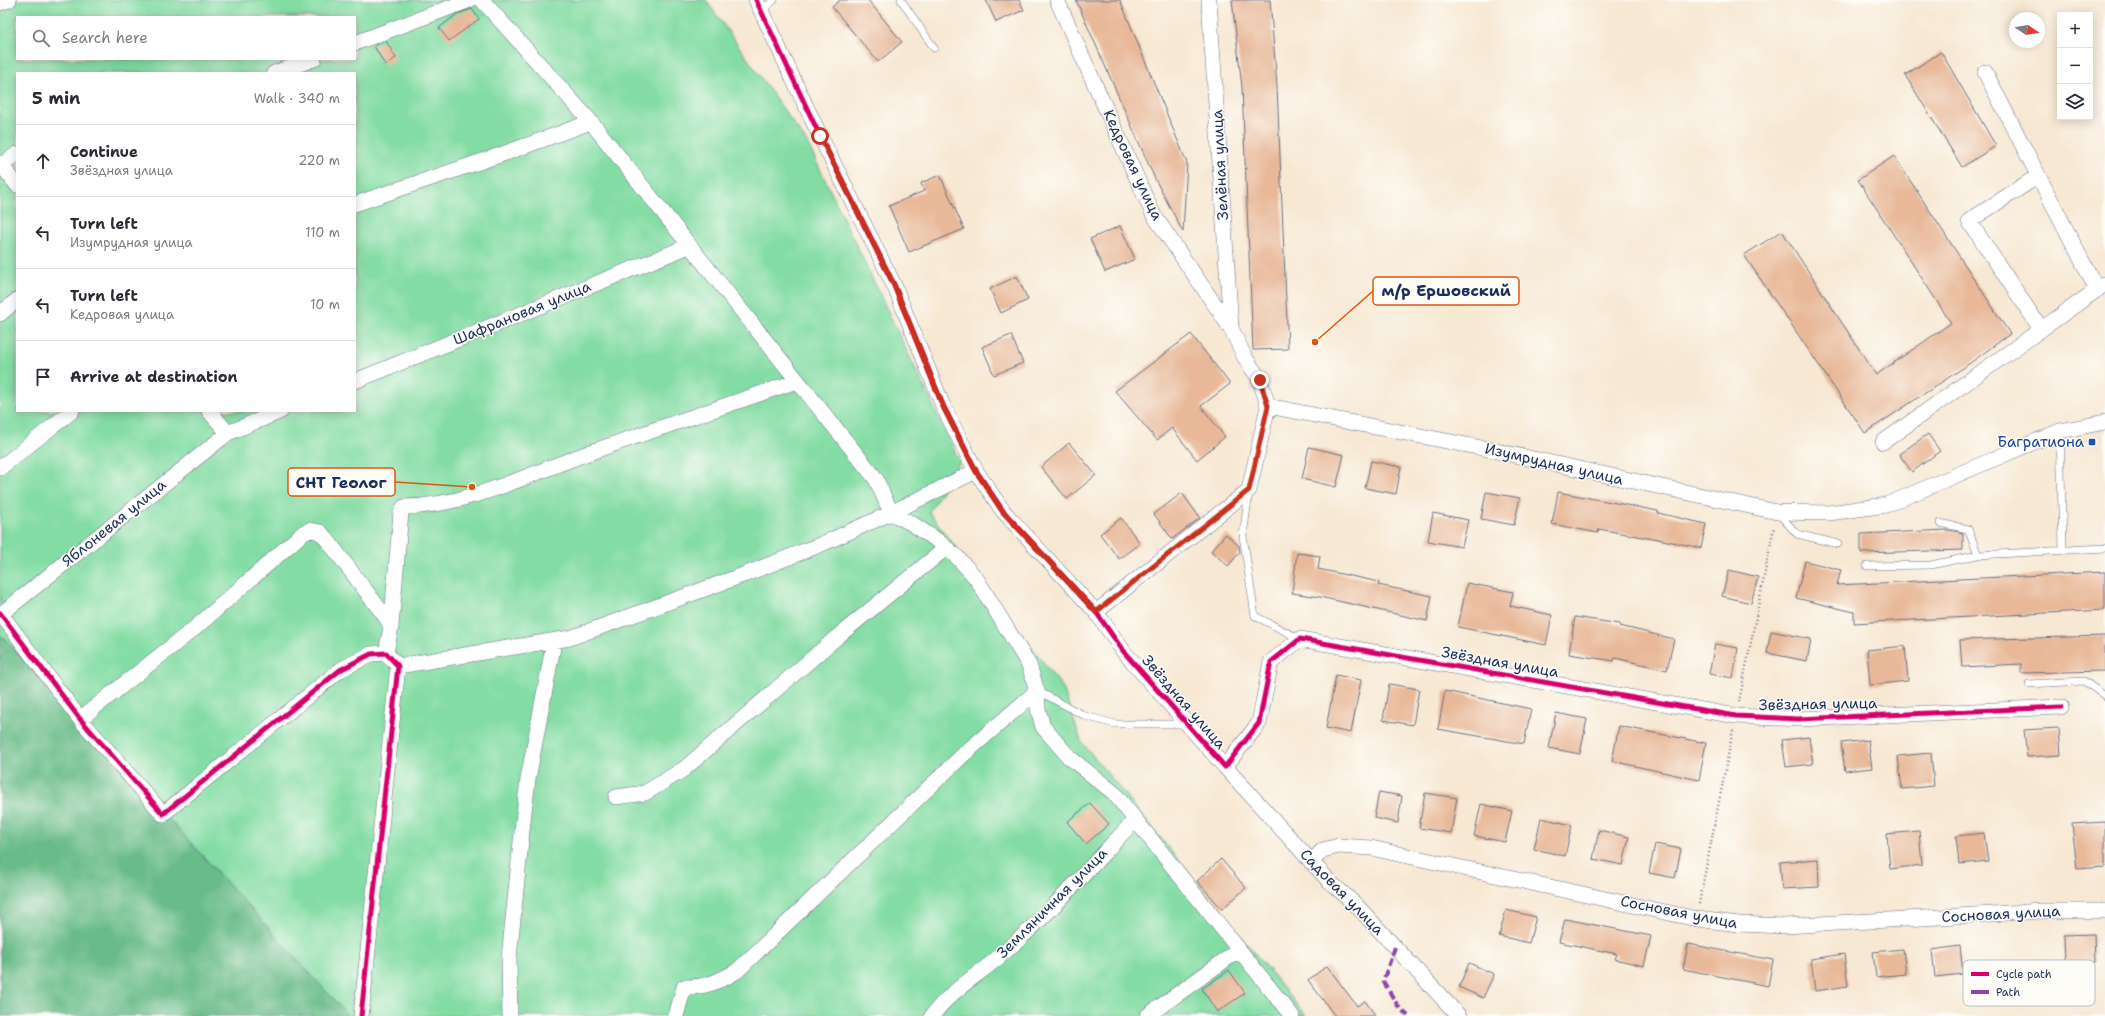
<!DOCTYPE html>
<html lang="en">
<head>
<meta charset="utf-8">
<style>
	:root { --surface:#fff; --page:#f7f7f7; --text:#2b2b33; --muted:#7c7c81; --line:#e1e1e2 }
	body { margin:0; font-family:"Shantell Sans",sans-serif; background:var(--page); color:var(--text) }
	.controls { position:absolute; right:12px; top:12px; display:grid; overflow:hidden; border-radius:0px; box-shadow:0 2px 10px #0003 }
	.controls button { width:36px; height:36px; display:grid; place-items:center; padding:0; border:0; border-bottom:1px solid var(--line); background:var(--surface); color:var(--text); font:20px sans-serif }
	.compass { position:absolute; left:2009px; top:12px; width:36px; height:36px; border-radius:50%; background:var(--surface); box-shadow:0 2px 10px #0003; rotate:102deg }
	.stop { position:absolute; width:12px; height:12px; margin:-9px; border:3px solid #c8321e; border-radius:50%; background:#fff }
	.stop.end { background:#c8321e; border-color:#fff; box-shadow:0 1px 4px #0008 }
	.list { margin:0; padding:0; list-style:none }
	h2 { display:flex; justify-content:space-between; align-items:center; height:52px; margin:0; padding:0 16px; font-size:17px }
	h2 small { font-size:13px; font-weight:400; color:var(--muted) }
	.list li { display:grid; grid-template-columns:26px 1fr auto; gap:12px; align-items:center; box-sizing:border-box; height:72px; padding:0 16px; border-top:1px solid var(--line) }
	.list b { display:block; font-size:15px; white-space:nowrap }
	.list p { margin:0; font-size:13px; white-space:nowrap; color:var(--muted) }
	.list em { font-size:13px; font-style:normal; color:var(--muted) }
	.icon { flex:none; width:22px; height:22px; fill:none; stroke:currentColor; stroke-width:2; stroke-linecap:round; stroke-linejoin:round }
	.map { position:relative; flex:none; width:2105px; height:1016px; overflow:hidden }
	.search { position:absolute; background:var(--surface); box-shadow:0 2px 10px #0003; left:16px; top:16px; width:340px; height:44px; display:flex; align-items:center; gap:10px; box-sizing:border-box; padding:0 14px; border-radius:0px; color:var(--muted); font-size:15px }
	.panel { position:absolute; background:var(--surface); box-shadow:0 2px 10px #0003; left:16px; top:72px; width:340px; height:340px; border-radius:0px }
	.map>svg:first-child { display:block }
	.green { fill:#82dca3; stroke:#4e8680; fill-rule:evenodd }
	.forest { fill:#69bc89; stroke:#427674 }
	.building { fill:#e8b898 }
	.lines { fill:none; stroke-linecap:round; stroke-linejoin:round }
	.service-casing { stroke:#687087; stroke-width:8 }
	.minor-casing { stroke:#687087; stroke-width:16 }
	.path { stroke:#687087; stroke-width:2.5; stroke-dasharray:1 3; stroke-linecap:butt }
	.service { stroke:#fff; stroke-width:7 }
	.minor { stroke:#fff; stroke-width:15 }
	.quiet { stroke:#8e44ad; stroke-width:4; stroke-dasharray:8 4; stroke-linecap:butt }
	.cycleway-casing { stroke:#fdfcf7; stroke-width:8 }
	.cycleway { stroke:#d6006c; stroke-width:5 }
	.route { stroke:#c8321e; stroke-width:5 }
	.transit-dot { fill:#1a4fb4; stroke:#fdfcf7; stroke-width:1.5 }
	.labels { text-anchor:middle; stroke-width:3; stroke-linejoin:round; paint-order:stroke }
	.street-label { font-size:15px; fill:#1b2f5e; stroke:#fdfcf7 }
	.transit-label { font-size:15px; fill:#164399; stroke:#fdfcf7; text-anchor:end }
	.key { fill:#fdfcf7; stroke:#b9bec9; stroke-width:1 }
	.key-label { font-size:11px; fill:#1b2f5e }
	.leader { fill:none; stroke:#de5710; stroke-width:1.5 }
	.callout-dot { fill:#de5710; stroke:#fdfcf7; stroke-width:1.5 }
	.callout { fill:#fdfcf7; stroke:#de5710; stroke-width:1.5 }
	.callout-label { font-size:16px; text-anchor:middle; font-weight:bold; fill:#1b2f5e }
</style>
</head>
<body>
<div class="map">
<svg width="2105" height="1016" viewBox="0 0 2105 1016">
	<rect width="100%" height="100%" fill="#fdfcf7"/>
	<filter id="ink" filterUnits="userSpaceOnUse"><feTurbulence type="fractalNoise" baseFrequency=".025" numOctaves="2"/><feDisplacementMap in="SourceGraphic" scale="8" xChannelSelector="R" yChannelSelector="G"/><feConvolveMatrix kernelMatrix="1 2 1 2 8 2 1 2 1" color-interpolation-filters="sRGB"/></filter>
	<filter id="wash" filterUnits="userSpaceOnUse"><feTurbulence type="fractalNoise" baseFrequency=".012" numOctaves="4" result="noise"/><feDisplacementMap in="SourceGraphic" scale="16" xChannelSelector="R" yChannelSelector="G"/><feGaussianBlur stdDeviation="0.9" result="paint"/><feColorMatrix in="noise" values="0 0 0 0 0 0 0 0 0 0 0 0 0 0 0 0 0 1.4 0 .05"/><feComposite in="paint" operator="in"/></filter>
	<g filter="url(#wash)">
		<rect width="100%" height="100%" fill="#f7e8d3"/>
		<!-- green -->
		<path class="green" d="M0 0H706L808 144 960 462 929 512 1063 688 1081 741 1306 1016H345V1012L0 634ZM17 17H355V59H17ZM17 73H355V411H17Z"/>
		<!-- forest -->
		<path class="forest" d="M0 634 345 1012V1016H0Z"/>
		<g id="blocks">
			<!-- building -->
			<path class="building" d="M840 0H868L902 42 878 62 832 7Z
				M986 0H1019L1024 10 996 22Z
				M1076 0H1120L1187 163 1183 232 1155 179Z
				M1232 0H1270L1277 86 1288 349 1253 350 1242 87Z
				M472 9 479 19 449 41 439 28 457 14Z
				M386 41 396 58 385 65 374 46Z
				M1941 52 1996 146 1962 167 1905 75Z
				M1894 156 2010 334 1966 366 1865 433 1744 255 1782 231 1876 375 1951 323 1858 180Z
				M940 175 964 229 909 252 889 206 924 191 921 183Z
				M1120 226 1135 259 1105 272 1090 239Z
				M1017 276 1028 300 1001 313 990 289Z
				M1191 334 1230 384 1201 406 1225 437 1197 460 1172 428 1157 440 1115 391Z
				M1011 335 1023 363 994 375 982 347Z
				M1928 434 1940 451 1912 472 1899 454Z
				M1069 443 1096 475 1067 499 1041 467Z
				M1309 447 1344 455 1336 487 1302 479Z
				M1371 461 1401 467 1396 494 1365 488Z
				M1486 492 1520 498 1514 525 1481 519Z
				M1558 492 1658 511V513L1706 524 1701 548 1653 538V539L1599 529 1598 533 1552 524Z
				M1182 493 1200 518 1172 539 1154 514Z
				M1433 513 1468 520 1462 547 1428 541Z
				M1121 518 1140 543 1119 559 1100 534Z
				M1948 530 1963 533V550L1861 553V534Z
				M1226 534 1239 546 1240 552 1228 566 1211 551Z
				M1297 553 1320 556 1318 569 1379 582 1378 585 1432 596 1427 621 1320 597 1292 593Z
				M1805 561 1841 570 1837 585 2105 572V610L1854 623V612L1796 598Z
				M1729 570 1758 577 1751 603 1722 596Z
				M1467 583 1513 592 1510 606 1552 615 1546 645 1458 627Z
				M1575 617 1620 624V626L1674 639 1667 670 1615 658 1614 661 1569 654Z
				M1771 631 1811 639 1807 661 1767 653Z
				M2105 636V671L2021 673V664L1962 667 1960 640Z
				M1715 644 1738 648 1733 678 1709 674Z
				M1905 646 1908 681 1870 685 1867 650Z
				M1336 675 1361 680 1351 733 1326 728Z
				M1389 684 1419 689 1413 725 1383 720Z
				M1445 691 1531 709 1524 744 1438 729Z
				M1556 713 1587 719 1580 754 1549 748Z
				M1619 726 1706 743 1699 780 1612 761Z
				M2059 728 2061 755 2027 757 2024 730Z
				M1809 737 1813 764 1786 767 1782 740Z
				M1868 740 1872 768 1845 771 1841 743Z
				M1931 753 1934 786 1902 789 1898 756Z
				M1379 792 1402 796 1398 823 1374 818Z
				M1425 793 1457 798 1451 833 1419 828Z
				M1090 803 1109 824 1086 844 1067 822Z
				M1481 804 1512 811 1505 842 1474 836Z
				M1541 818 1572 825 1565 856 1534 849Z
				M2105 822V867L2077 869 2072 824Z
				M1599 830 1629 837 1623 865 1593 859Z
				M1919 831 1922 865 1890 869 1887 834Z
				M1984 833 1988 861 1959 864 1956 836Z
				M1655 844 1681 849 1675 878 1649 873Z
				M1221 859 1246 888 1222 909 1197 881Z
				M1818 859 1819 887 1782 889 1780 862Z
				M1506 910 1536 917 1529 943 1499 936Z
				M1565 919 1651 936 1644 966 1615 959 1617 954 1559 942Z
				M2094 934 2095 963 2065 964 2064 935Z
				M1688 944 1773 960 1768 986 1683 969Z
				M1960 946 1963 974 1935 977 1932 950Z
				M1903 949 1906 974 1876 977 1873 952Z
				M1844 954 1848 986 1815 991 1811 959Z
				M1469 963 1494 974 1483 998 1459 987Z
				M1327 966 1357 1006 1365 1001 1376 1016H1335L1308 980Z
				M1229 970 1245 993 1217 1012 1202 989Z"/>
		</g>
	</g>
	<g filter="url(#ink)">
		<use href="#blocks" fill-opacity="0" stroke="#687087" stroke-width="1"/>
		<g class="lines">
			<defs>
				<path id="service" d="M901 0 934 48
					M761 11 774 0
					M2060 431 2063 550
					M1249 492 1243 536 1255 616 1300 639
					M1778 513 1797 534 1838 544
					M1940 523 1968 529 1978 555
					M1867 566 1931 565 1978 555 2105 548
					M2029 684 2084 681 2105 696
					M1038 691 1085 716 1115 724H1186"/>
				<path id="minor" d="M482 0 591 122 876 479 891 513 911 523 938 541 957 557 976 578 1029 665 1037 691 1038 709 1043 727 1069 757 1114 793 1292 1016
					M756 0 820 136 894 285 943 406 976 471 1003 511 1096 612 1124 652 1225 767 1259 723 1271 662 1300 639 1736 716 1798 719 2061 707
					M1057 0 1153 214 1232 330 1244 356 1260 380 1268 406 1249 490 1096 612
					M1209 0 1231 328
					M0 3 9 0
					M355 43 470 0
					M1985 72 2097 290
					M274 73 314 59
					M0 163 17 185
					M0 166 17 154
					M2038 176 1969 221 2041 329
					M355 204 500 155 591 122
					M0 314 17 300
					M355 381 689 246
					M1268 406 1487 449 1777 512 1829 513 1886 505 2060 431 2105 422
					M209 411 228 433
					M1883 442 2105 284
					M0 468 72 411
					M0 613 80 719 163 814 340 670 371 654 386 653 398 666 361 1016
					M1 614 228 433 281 411
					M391 627 401 512 404 507C465 506 523 477 580 456 652 430 725 406 797 381
					M398 666 570 638 746 574 822 544 891 513 976 471
					M80 719 195 628 303 533 310 530 320 532 329 542 387 619 391 627 386 653
					M1225 767 1330 882 1356 905 1459 1016
					M616 797 645 793 684 769 837 637 946 548
					M1311 862 1323 850 1339 846 1371 848 1697 919 1739 924 1785 926 2042 911H2105
					M510 1016 509 958 524 812 528 779 554 642
					M676 1016 684 987C704 988 720 981 737 971L963 755 1037 691
					M932 1016C950 991 977 976 1000 956 1049 915 1091 866 1135 820
					M1147 1016 1239 950"/>
			</defs>
			<!-- service casing -->
			<use href="#service" class="service-casing"/>
			<!-- minor casing -->
			<use href="#minor" class="minor-casing"/>
			<!-- path -->
			<path class="path" d="M1739 702 1774 527
				M1699 904 1733 730"/>
			<!-- service -->
			<use href="#service" class="service"/>
			<!-- minor -->
			<use href="#minor" class="minor"/>
			<!-- quiet -->
			<path class="quiet" d="M1395 947 1383 981 1398 1006 1408 1016"/>
			<defs>
				<path id="cycleway" d="M756 0 820 136 894 285 943 406 976 471 1003 511 1096 612 1124 652 1225 767 1259 723 1271 662 1300 639 1736 716 1798 719 2061 707
					M0 613 80 719 163 814 340 670 371 654 386 653 398 666 361 1016"/>
			</defs>
			<!-- cycleway casing -->
			<use href="#cycleway" class="cycleway-casing"/>
			<!-- cycleway -->
			<use href="#cycleway" class="cycleway"/>
		</g>
	</g>
	<g class="lines" filter="url(#ink)">
		<!-- route -->
		<path class="route" d="M820 136 894 285 943 406 976 471 1002 511 1096 612 1249 490 1268 406 1260 380"/>
	</g>
	<!-- markers -->
	<rect class="transit-dot" x="2088" y="438" width="8" height="8" rx="2"/>
	<g class="labels">
		<!-- street labels -->
		<g class="street-label">
			<text transform="translate(1133 165) rotate(65)" y="5">Кедровая улица</text>
			<text transform="translate(1220 165) rotate(-93)" y="5">Зелёная улица</text>
			<text transform="translate(522 313) rotate(-22)" y="5">Шафрановая улица</text>
			<text transform="translate(1554 464) rotate(13)" y="5">Изумрудная улица</text>
			<text transform="translate(114 523) rotate(-39)" y="5">Яблоневая улица</text>
			<text transform="translate(1500 662) rotate(10)" y="5">Звёздная улица</text>
			<text transform="translate(1184 702) rotate(49)" y="5">Звёздная улица</text>
			<text transform="translate(1818 704) rotate(-1)" y="5">Звёздная улица</text>
			<text transform="translate(1342 892) rotate(46)" y="5">Садовая улица</text>
			<text transform="translate(1052 903) rotate(-45)" y="5">Земляничная улица</text>
			<text transform="translate(1679 912) rotate(11)" y="5">Сосновая улица</text>
			<text transform="translate(2001 914) rotate(-3)" y="5">Сосновая улица</text>
		</g>
		<!-- transit labels -->
		<g class="transit-label">
			<text x="2084" y="447">Багратиона</text>
		</g>
	</g>
	<!-- legend -->
	<rect x="1963" y="960" width="132" height="46" rx="6" class="key"/>
	<rect x="1971" y="972" width="18" height="4" fill="#d6006c"/>
	<rect x="1971" y="990" width="18" height="4" fill="#8e44ad"/>
	<g class="key-label">
		<text x="1996" y="978">Cycle path</text>
		<text x="1996" y="996">Path</text>
	</g>
	<!-- callouts -->
	<path class="leader" d="M1315 342L1373 291M472 487L395 482"/>
	<g class="callout-dot">
		<circle cx="1315" cy="342" r="4"/>
		<circle cx="472" cy="487" r="4"/>
	</g>
	<g class="callout">
		<rect x="1373" y="277" width="146" height="28" rx="4"/>
		<rect x="288" y="468" width="107" height="28" rx="4"/>
	</g>
	<g class="callout-label">
		<text x="1446" y="296">м/р Ершовский</text>
		<text x="341" y="488">СНТ Геолог</text>
	</g>
</svg>
<div class="controls">
<button>+</button>
<button>−</button>
<button><svg class="icon" aria-label="layers" viewBox="0 0 24 24"><path d="M12 4l9 5-9 5-9-5zM3 14l9 5 9-5"/></svg></button>
</div>
<svg class="compass" viewBox="-18 -18 36 36"><path d="M0-13l5 13h-10z" fill="#e53935"/><path d="M0 13l5-13h-10z" fill="#7c7c81"/></svg>
<div class="stop" style="left:820px;top:136px"></div>
<div class="stop end" style="left:1260px;top:380px"></div>
<div class="search"><svg class="icon" aria-label="search" viewBox="0 0 24 24"><circle cx="10" cy="10" r="6"/><path d="M15 15l6 6"/></svg>Search here</div>
<section class="panel">
<h2>5 min<small>Walk · 340 m</small></h2>
<ul class="list">
<li><svg class="icon" aria-label="ahead" viewBox="0 0 24 24"><path d="M12 20V5M6 11l6-6 6 6"/></svg><div><b>Continue</b><p>Звёздная улица</p></div><em>220 m</em></li>
<li><svg class="icon" aria-label="left" viewBox="0 0 24 24"><path d="M17 20v-9H6M10 6l-5 5 5 5"/></svg><div><b>Turn left</b><p>Изумрудная улица</p></div><em>110 m</em></li>
<li><svg class="icon" aria-label="left" viewBox="0 0 24 24"><path d="M17 20v-9H6M10 6l-5 5 5 5"/></svg><div><b>Turn left</b><p>Кедровая улица</p></div><em>10 m</em></li>
<li><svg class="icon" aria-label="arrive" viewBox="0 0 24 24"><path d="M6 21V4h12l-3 4 3 4H6"/></svg><div><b>Arrive at destination</b></div></li>
</ul>
</section>
</div>
</body>
</html>
